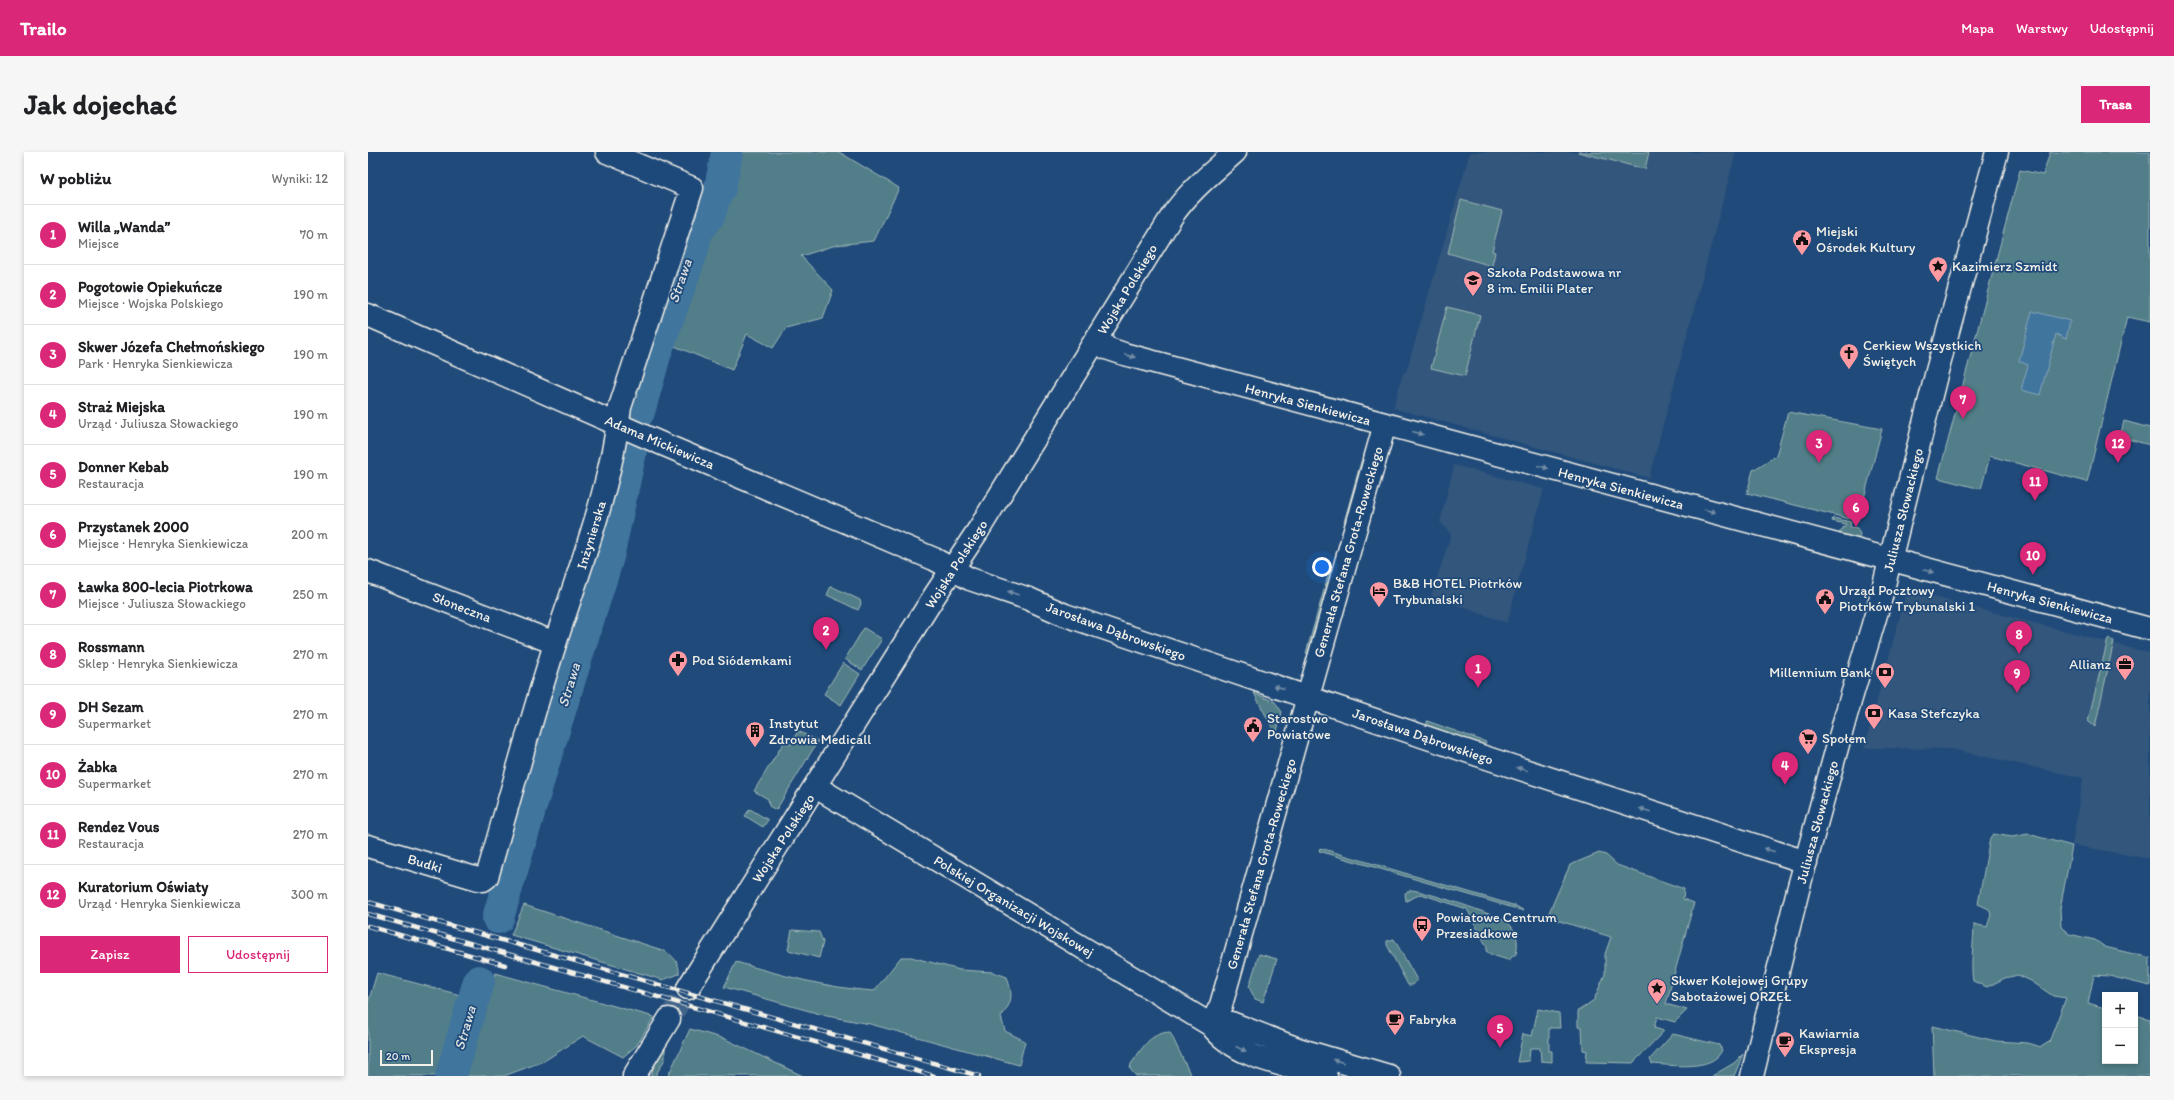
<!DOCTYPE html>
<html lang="pl">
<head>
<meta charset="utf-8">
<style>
	:root { --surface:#fff; --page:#f6f6f6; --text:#202124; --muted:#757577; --line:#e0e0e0; --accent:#db2777 }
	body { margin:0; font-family:Itim,sans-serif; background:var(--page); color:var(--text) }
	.controls { position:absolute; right:12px; bottom:12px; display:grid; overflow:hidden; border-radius:0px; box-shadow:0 2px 6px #0003 }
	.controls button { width:36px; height:36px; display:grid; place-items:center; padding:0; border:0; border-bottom:1px solid var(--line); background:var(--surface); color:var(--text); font:20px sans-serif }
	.scale { position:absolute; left:12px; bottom:10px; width:53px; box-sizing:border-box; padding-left:4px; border:2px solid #f4f1e8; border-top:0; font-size:11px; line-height:14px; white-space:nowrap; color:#f4f1e8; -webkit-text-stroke:3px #1f4a7a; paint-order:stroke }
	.you { position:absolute; left:954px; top:415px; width:14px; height:14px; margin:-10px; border:3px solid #fff; border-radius:50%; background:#1a73e8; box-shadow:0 0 0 6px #1a73e833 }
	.badge { display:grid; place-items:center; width:26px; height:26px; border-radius:50%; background:var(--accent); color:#fff; font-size:13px; font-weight:700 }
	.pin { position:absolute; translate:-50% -33px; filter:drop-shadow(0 1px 2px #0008) }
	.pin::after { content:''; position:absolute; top:21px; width:14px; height:12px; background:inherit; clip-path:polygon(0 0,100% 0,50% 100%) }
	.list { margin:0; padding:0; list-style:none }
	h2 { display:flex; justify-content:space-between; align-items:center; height:52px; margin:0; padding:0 16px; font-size:17px }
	h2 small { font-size:13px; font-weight:400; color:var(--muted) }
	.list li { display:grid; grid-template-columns:26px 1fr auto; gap:12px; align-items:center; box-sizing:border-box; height:60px; padding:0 16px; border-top:1px solid var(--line) }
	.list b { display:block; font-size:15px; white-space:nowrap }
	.list p { margin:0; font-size:13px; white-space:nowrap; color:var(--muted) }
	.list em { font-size:13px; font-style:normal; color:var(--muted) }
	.actions { display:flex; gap:8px; padding:12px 16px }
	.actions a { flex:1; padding:9px 0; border:1px solid var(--accent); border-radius:0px; text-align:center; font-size:14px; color:var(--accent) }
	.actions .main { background:var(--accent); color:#fff }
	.map { position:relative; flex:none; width:1782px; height:924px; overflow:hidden; border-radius:0px }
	header { display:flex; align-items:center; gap:24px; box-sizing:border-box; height:56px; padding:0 20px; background:var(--accent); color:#fff }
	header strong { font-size:19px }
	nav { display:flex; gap:22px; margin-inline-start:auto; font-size:14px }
	.intro { display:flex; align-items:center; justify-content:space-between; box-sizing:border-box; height:96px; padding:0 24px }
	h1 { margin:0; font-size:28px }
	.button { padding:10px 18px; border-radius:0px; background:var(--accent); color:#fff; font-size:14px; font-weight:700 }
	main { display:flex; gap:24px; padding:0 24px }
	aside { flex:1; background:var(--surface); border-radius:0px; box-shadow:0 2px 6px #0003 }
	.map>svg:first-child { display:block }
	.built { fill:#33567c }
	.green { fill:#517e88; stroke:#a2b8b8 }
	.water { fill:#41749e; stroke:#89a6bc }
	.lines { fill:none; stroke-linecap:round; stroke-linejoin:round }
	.river { stroke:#41749e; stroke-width:32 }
	.minor-tunnel { stroke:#3f638a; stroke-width:22; stroke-dasharray:22 11; stroke-linecap:butt }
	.minor-casing { stroke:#f4f1e8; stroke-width:25 }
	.minor { stroke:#1f4a7a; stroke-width:22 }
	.rail-casing { stroke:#f4f1e8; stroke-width:4.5 }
	.rail { stroke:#1f4a7a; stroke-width:3; stroke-dasharray:9; stroke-linecap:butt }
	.oneway { fill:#748da6 }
	.labels { text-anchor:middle; stroke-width:3.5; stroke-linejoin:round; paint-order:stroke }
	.poi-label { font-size:14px; fill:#f4f1e8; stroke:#1f4a7a; text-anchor:start }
	.street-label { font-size:14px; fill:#f4f1e8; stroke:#1f4a7a }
	.water-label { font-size:15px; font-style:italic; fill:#d9dedd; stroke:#1f4a7a }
</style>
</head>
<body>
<header>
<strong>Trailo</strong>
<nav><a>Mapa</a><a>Warstwy</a><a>Udostępnij</a></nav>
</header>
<div class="intro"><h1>Jak dojechać</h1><a class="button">Trasa</a></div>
<main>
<aside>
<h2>W pobliżu<small>Wyniki: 12</small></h2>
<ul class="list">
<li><span class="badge">1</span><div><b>Willa „Wanda”</b><p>Miejsce</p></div><em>70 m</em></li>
<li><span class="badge">2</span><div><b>Pogotowie Opiekuńcze</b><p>Miejsce · Wojska Polskiego</p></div><em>190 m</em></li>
<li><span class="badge">3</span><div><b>Skwer Józefa Chełmońskiego</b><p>Park · Henryka Sienkiewicza</p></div><em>190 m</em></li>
<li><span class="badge">4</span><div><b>Straż Miejska</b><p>Urząd · Juliusza Słowackiego</p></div><em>190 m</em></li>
<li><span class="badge">5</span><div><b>Donner Kebab</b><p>Restauracja</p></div><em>190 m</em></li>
<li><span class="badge">6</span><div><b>Przystanek 2000</b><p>Miejsce · Henryka Sienkiewicza</p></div><em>200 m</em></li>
<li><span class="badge">7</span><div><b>Ławka 800-lecia Piotrkowa</b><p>Miejsce · Juliusza Słowackiego</p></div><em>250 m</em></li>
<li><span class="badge">8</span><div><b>Rossmann</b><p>Sklep · Henryka Sienkiewicza</p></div><em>270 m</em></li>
<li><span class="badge">9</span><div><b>DH Sezam</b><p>Supermarket</p></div><em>270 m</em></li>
<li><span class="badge">10</span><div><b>Żabka</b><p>Supermarket</p></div><em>270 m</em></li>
<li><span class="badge">11</span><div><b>Rendez Vous</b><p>Restauracja</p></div><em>270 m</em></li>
<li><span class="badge">12</span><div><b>Kuratorium Oświaty</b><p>Urząd · Henryka Sienkiewicza</p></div><em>300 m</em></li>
</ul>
<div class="actions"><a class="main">Zapisz</a><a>Udostępnij</a></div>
</aside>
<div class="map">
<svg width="1782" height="924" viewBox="0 0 1782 924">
	<rect width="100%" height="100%" fill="#1f4a7a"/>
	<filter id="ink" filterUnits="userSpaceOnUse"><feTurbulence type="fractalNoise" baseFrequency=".025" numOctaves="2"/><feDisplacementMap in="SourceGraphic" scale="8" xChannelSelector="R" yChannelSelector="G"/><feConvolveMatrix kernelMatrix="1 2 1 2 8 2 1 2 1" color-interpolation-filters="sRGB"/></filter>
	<g filter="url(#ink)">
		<!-- built -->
		<path class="built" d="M1102 0H1368L1281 326 1025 256 1035 221 1038 220Z
			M1086 313 1176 337 1139 471 1063 444 1083 383 1072 370Z
			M1539 438 1782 501V707L1704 693 1715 626 1582 597 1496 596Z"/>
		<!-- green -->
		<path class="green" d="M371 0H471L531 36 506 89 468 93 433 104 465 138 455 166 418 176 405 196 379 182 364 218 304 193Z
			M1210 0H1281L1277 17Z
			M1682 0H1782V170L1759 165 1719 330 1622 304 1613 337 1570 326 1652 18 1675 23Z
			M1093 48 1134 59 1124 99 1127 100 1124 114 1080 101Z
			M1079 155 1112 163 1097 224 1063 216Z
			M1420 260 1514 277 1490 369 1379 341 1385 318 1408 304Z
			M1756 269 1782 276V293L1752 285Z
			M994 306 997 307 979 368 976 370Z
			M1465 366 1483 370 1482 375 1489 376 1492 382 1490 390 1469 384 1478 372 1464 369Z
			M961 420 964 421 941 502 938 501Z
			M463 434 492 448 493 452 490 458 459 443Z
			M496 476 514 487 494 518 477 507Z
			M1740 487 1746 489 1727 575 1720 569Z
			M475 511 492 522 473 553 456 542Z
			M886 541 907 550 914 560 908 583Z
			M1059 569 1118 590 1116 594 1059 577Z
			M430 579 450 589 408 658 401 654 400 647 386 639 416 590 422 593Z
			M382 657 400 668 395 675 377 664Z
			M1625 682 1644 685 1660 682 1704 694 1692 757 1693 775 1701 782 1727 788 1737 795 1782 806V834L1741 824 1726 823 1720 851 1737 856V909H1767V863L1782 867V924H1566L1564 874 1628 889 1660 891 1673 895 1681 890 1698 846 1685 844 1663 829 1650 823 1637 826 1619 835 1605 829C1602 815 1606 788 1606 772L1619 775 1623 763 1621 757 1610 752 1622 686Z
			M952 696 1148 754 1156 759 951 699Z
			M1231 701 1238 703 1249 713 1316 737 1315 747 1326 751 1298 852 1319 858 1307 870 1289 865 1286 876 1296 879 1265 911 1218 910 1219 899 1215 898 1214 875H1210V859L1226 848 1237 822V802L1243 785 1179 765 1202 713Z
			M1043 738C1054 738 1132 764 1140 771 1149 779 1151 790 1148 802L1140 808 1124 803 1118 799 1119 795 1099 757 1053 742 1038 749 1037 741Z
			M156 753 297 799C306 805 312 811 311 822L295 828 143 783Z
			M424 778 451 780 455 790 451 806 420 798Z
			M1026 787 1049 828 1045 833H1040L1019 793V789Z
			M891 802 909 807 895 850 887 847 881 835Z
			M533 805H543L592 818 625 820 639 825C645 844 645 849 633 865L637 879 657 889 651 913 502 872 459 864 356 835 368 810C413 823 458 836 506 839Z
			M9 821 100 845 78 924H0V851Z
			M127 821 286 865 269 893 255 905 215 884 176 909 136 924H93Z
			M1170 857 1191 861 1192 876H1181V899H1184V910L1173 909 1172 896H1162L1161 909 1149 910 1155 882 1164 884Z
			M322 877 357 887 435 924H300Z
			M802 880 823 924H768L762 917 763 912C774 897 781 881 802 880Z
			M1305 882 1351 893 1354 898C1345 920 1302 913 1284 912L1282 907Z
			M297 891V907L287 924H283L287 908Z
			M1375 902 1366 924H1344L1366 911Z"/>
		<!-- water -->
		<path class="water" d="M1664 159 1702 169 1698 187 1688 182 1672 243 1653 238 1660 213 1651 209Z"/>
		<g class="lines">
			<!-- river -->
			<path class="river" d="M271 260 288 200 324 100 329 79 342 62 346 47 352 36 359 0
				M130 766 177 607 240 405 263 299
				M83 924 111 829"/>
			<!-- minor-tunnel -->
			<path class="minor-tunnel" d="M301 867 320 836"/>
			<defs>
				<path id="minor" d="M0 163 292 291 566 407 602 427 661 447 697 463 1116 605 1438 710
					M730 185 738 196 756 202 1782 477
					M0 419 187 491
					M448 635 843 873C868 907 919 913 958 924
					M0 694 110 727 115 728 119 725C142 646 163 567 188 489 213 412 243 336 252 255L324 36 239 0
					M320 836 567 443 611 377 804 64C821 39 844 21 867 0
					M843 873 853 853 1017 272
					M843 873 863 871 930 897 1021 924
					M266 924 301 867
					M1384 924 1430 738 1478 563 1512 449 1569 219 1629 0"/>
			</defs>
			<!-- minor casing -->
			<use href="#minor" class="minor-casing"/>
			<!-- minor -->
			<use href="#minor" class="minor"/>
			<defs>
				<path id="rail" d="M0 750 611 924
					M0 762 566 924
					M0 774 137 813"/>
			</defs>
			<!-- rail casing -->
			<use href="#rail" class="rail-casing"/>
			<!-- rail -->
			<use href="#rail" class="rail"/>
		</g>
		<!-- one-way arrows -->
		<defs><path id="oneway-solid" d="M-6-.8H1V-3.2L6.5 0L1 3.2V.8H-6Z"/></defs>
		<g class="oneway">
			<use href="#oneway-solid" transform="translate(762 204) rotate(15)"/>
			<use href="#oneway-solid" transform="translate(1050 281) rotate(15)"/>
			<use href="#oneway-solid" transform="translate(1175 315) rotate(15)"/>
			<use href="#oneway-solid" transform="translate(1342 359) rotate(15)"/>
			<use href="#oneway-solid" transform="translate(1560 419) rotate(15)"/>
			<use href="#oneway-solid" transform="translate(645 441) rotate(-161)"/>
			<use href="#oneway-solid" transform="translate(911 535) rotate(-162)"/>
			<use href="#oneway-solid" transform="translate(1154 617) rotate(-162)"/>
			<use href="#oneway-solid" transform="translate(1277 658) rotate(-162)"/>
			<use href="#oneway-solid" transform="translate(1401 698) rotate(-162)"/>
			<use href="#oneway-solid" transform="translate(873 897) rotate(26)"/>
			<use href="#oneway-solid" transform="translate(970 909) rotate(-163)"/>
		</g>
	</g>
	<!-- icons -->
	<defs>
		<symbol id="civic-pin" viewBox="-11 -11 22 30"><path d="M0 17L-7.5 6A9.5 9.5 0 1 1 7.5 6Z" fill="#ff9aa2" stroke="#1f4a7a"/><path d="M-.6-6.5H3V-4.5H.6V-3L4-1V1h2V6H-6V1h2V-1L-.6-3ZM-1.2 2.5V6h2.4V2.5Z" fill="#111"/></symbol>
		<symbol id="sight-pin" viewBox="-11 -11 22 30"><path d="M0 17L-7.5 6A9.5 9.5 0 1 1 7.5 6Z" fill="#ff9aa2" stroke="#1f4a7a"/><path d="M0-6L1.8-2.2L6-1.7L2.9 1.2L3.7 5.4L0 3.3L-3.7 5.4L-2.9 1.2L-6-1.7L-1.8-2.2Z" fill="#111"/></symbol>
		<symbol id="school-pin" viewBox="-11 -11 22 30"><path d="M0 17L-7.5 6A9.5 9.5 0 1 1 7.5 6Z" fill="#ff9aa2" stroke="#1f4a7a"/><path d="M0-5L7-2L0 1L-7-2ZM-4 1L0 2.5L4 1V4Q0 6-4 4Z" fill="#111"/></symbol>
		<symbol id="church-pin" viewBox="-11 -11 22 30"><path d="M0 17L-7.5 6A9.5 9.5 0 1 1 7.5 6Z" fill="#ff9aa2" stroke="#1f4a7a"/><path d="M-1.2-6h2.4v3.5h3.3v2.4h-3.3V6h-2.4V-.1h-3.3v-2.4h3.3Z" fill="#111"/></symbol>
		<symbol id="hotel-pin" viewBox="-11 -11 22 30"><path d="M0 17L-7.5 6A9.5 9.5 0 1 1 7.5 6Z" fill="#ff9aa2" stroke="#1f4a7a"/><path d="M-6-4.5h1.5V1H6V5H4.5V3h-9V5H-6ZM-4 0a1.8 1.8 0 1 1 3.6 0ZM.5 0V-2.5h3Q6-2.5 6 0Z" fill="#111"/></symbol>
		<symbol id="pharmacy-pin" viewBox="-11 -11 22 30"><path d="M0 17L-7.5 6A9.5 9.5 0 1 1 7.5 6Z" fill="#ff9aa2" stroke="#1f4a7a"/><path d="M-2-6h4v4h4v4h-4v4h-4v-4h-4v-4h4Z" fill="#111"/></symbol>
		<symbol id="office-pin" viewBox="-11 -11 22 30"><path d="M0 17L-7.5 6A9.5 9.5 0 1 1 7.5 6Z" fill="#ff9aa2" stroke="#1f4a7a"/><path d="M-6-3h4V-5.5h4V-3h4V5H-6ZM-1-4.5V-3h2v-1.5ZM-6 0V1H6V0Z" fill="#111"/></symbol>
		<symbol id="bank-pin" viewBox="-11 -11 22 30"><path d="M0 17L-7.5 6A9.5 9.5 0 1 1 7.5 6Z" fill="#ff9aa2" stroke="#1f4a7a"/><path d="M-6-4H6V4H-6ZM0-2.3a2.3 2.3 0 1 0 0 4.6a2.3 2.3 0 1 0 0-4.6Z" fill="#111"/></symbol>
		<symbol id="building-pin" viewBox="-11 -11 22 30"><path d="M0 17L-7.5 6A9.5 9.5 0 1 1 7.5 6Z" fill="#ff9aa2" stroke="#1f4a7a"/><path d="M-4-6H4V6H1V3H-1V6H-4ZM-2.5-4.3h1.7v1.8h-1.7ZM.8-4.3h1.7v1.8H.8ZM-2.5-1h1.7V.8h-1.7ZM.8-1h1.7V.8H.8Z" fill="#111"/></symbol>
		<symbol id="supermarket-pin" viewBox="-11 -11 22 30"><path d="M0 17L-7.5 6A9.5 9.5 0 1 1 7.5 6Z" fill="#ff9aa2" stroke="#1f4a7a"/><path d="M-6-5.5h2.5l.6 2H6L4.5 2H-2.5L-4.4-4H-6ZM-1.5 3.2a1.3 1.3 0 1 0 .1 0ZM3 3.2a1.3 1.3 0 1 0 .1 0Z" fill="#111"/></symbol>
		<symbol id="bus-pin" viewBox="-11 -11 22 30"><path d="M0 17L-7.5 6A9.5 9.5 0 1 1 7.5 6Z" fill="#ff9aa2" stroke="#1f4a7a"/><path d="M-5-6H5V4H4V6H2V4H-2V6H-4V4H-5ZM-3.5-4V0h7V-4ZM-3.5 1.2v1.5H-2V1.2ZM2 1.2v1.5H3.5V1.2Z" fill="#111"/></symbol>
		<symbol id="cafe-pin" viewBox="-11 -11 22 30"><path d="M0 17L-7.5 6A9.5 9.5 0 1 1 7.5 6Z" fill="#ff9aa2" stroke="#1f4a7a"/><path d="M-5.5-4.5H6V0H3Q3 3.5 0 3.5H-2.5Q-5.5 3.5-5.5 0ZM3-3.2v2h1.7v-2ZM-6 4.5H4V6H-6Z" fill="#111"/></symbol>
	</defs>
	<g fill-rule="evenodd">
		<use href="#civic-pin" x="1423" y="76" width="22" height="30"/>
		<use href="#sight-pin" x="1559" y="103" width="22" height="30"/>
		<use href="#school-pin" x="1094" y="117" width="22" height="30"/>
		<use href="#church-pin" x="1470" y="190" width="22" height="30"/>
		<use href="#hotel-pin" x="1000" y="428" width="22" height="30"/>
		<use href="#civic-pin" x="1446" y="435" width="22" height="30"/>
		<use href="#pharmacy-pin" x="299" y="497" width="22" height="30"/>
		<use href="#office-pin" x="1746" y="501" width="22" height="30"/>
		<use href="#bank-pin" x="1506" y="509" width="22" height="30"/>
		<use href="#bank-pin" x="1495" y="550" width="22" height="30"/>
		<use href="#civic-pin" x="874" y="563" width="22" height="30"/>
		<use href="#building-pin" x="376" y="568" width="22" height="30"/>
		<use href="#supermarket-pin" x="1429" y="575" width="22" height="30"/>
		<use href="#bus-pin" x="1043" y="762" width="22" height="30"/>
		<use href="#sight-pin" x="1278" y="825" width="22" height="30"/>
		<use href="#cafe-pin" x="1016" y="856" width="22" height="30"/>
		<use href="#cafe-pin" x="1406" y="878" width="22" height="30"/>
	</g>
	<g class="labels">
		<!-- poi labels -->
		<g class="poi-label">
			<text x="1448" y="84">Miejski<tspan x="1448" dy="16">Ośrodek Kultury</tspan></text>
			<text x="1584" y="119">Kazimierz Szmidt</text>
			<text x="1119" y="125">Szkoła Podstawowa nr<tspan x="1119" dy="16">8 im. Emilii Plater</tspan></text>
			<text x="1495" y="198">Cerkiew Wszystkich<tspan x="1495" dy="16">Świętych</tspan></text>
			<text x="1025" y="436">B&amp;B HOTEL Piotrków<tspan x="1025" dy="16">Trybunalski</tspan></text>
			<text x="1471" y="443">Urząd Pocztowy<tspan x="1471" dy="16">Piotrków Trybunalski 1</tspan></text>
			<text x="324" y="513">Pod Siódemkami</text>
			<text x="1743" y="517" text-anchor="end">Allianz</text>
			<text x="1503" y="525" text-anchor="end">Millennium Bank</text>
			<text x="1520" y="566">Kasa Stefczyka</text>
			<text x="899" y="571">Starostwo<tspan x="899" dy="16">Powiatowe</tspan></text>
			<text x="401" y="576">Instytut<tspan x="401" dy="16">Zdrowia Medicall</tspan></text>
			<text x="1454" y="591">Społem</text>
			<text x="1068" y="770">Powiatowe Centrum<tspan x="1068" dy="16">Przesiadkowe</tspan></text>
			<text x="1303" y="833">Skwer Kolejowej Grupy<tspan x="1303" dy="16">Sabotażowej ORZEŁ</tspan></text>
			<text x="1041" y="872">Fabryka</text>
			<text x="1431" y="886">Kawiarnia<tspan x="1431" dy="16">Ekspresja</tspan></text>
		</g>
		<!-- street labels -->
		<g class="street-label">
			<text transform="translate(759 137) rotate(-59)" y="5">Wojska Polskiego</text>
			<text transform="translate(940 252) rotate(15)" y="5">Henryka Sienkiewicza</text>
			<text transform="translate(292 290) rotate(23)" y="5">Adama Mickiewicza</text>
			<text transform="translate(1253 336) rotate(15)" y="5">Henryka Sienkiewicza</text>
			<text transform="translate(1535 358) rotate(-76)" y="5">Juliusza Słowackiego</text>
			<text transform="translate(223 383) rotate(-73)" y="5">Inżynierska</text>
			<text transform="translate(980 400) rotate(-74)" y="5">Generała Stefana Grota-Roweckiego</text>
			<text transform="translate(588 412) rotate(-57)" y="5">Wojska Polskiego</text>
			<text transform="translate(1682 450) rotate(15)" y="5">Henryka Sienkiewicza</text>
			<text transform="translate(94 455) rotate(21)" y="5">Słoneczna</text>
			<text transform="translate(748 479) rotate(20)" y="5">Jarosława Dąbrowskiego</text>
			<text transform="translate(1055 584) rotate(19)" y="5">Jarosława Dąbrowskiego</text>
			<text transform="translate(1449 670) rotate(-75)" y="5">Juliusza Słowackiego</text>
			<text transform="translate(415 686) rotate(-57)" y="5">Wojska Polskiego</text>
			<text transform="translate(57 711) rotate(17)" y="5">Budki</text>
			<text transform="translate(893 712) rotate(-74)" y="5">Generała Stefana Grota-Roweckiego</text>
			<text transform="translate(646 754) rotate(31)" y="5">Polskiej Organizacji Wojskowej</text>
		</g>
		<!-- water labels -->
		<g class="water-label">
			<text transform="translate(312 129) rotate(-71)" y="5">Strawa</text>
			<text transform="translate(201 533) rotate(-73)" y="5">Strawa</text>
			<text transform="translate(97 876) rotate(-74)" y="5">Strawa</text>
		</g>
	</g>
</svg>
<div class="controls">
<button>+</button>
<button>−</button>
</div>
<div class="scale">20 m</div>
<div class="you"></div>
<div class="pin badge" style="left:1110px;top:536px">1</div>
<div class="pin badge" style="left:458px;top:498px">2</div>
<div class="pin badge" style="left:1451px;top:311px">3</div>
<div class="pin badge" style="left:1417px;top:633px">4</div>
<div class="pin badge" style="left:1132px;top:896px">5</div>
<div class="pin badge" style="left:1488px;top:375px">6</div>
<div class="pin badge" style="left:1595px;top:267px">7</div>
<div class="pin badge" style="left:1651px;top:502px">8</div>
<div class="pin badge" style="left:1649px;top:541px">9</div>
<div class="pin badge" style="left:1665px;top:423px">10</div>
<div class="pin badge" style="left:1667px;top:349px">11</div>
<div class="pin badge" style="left:1750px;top:311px">12</div>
</div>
</main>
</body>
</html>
